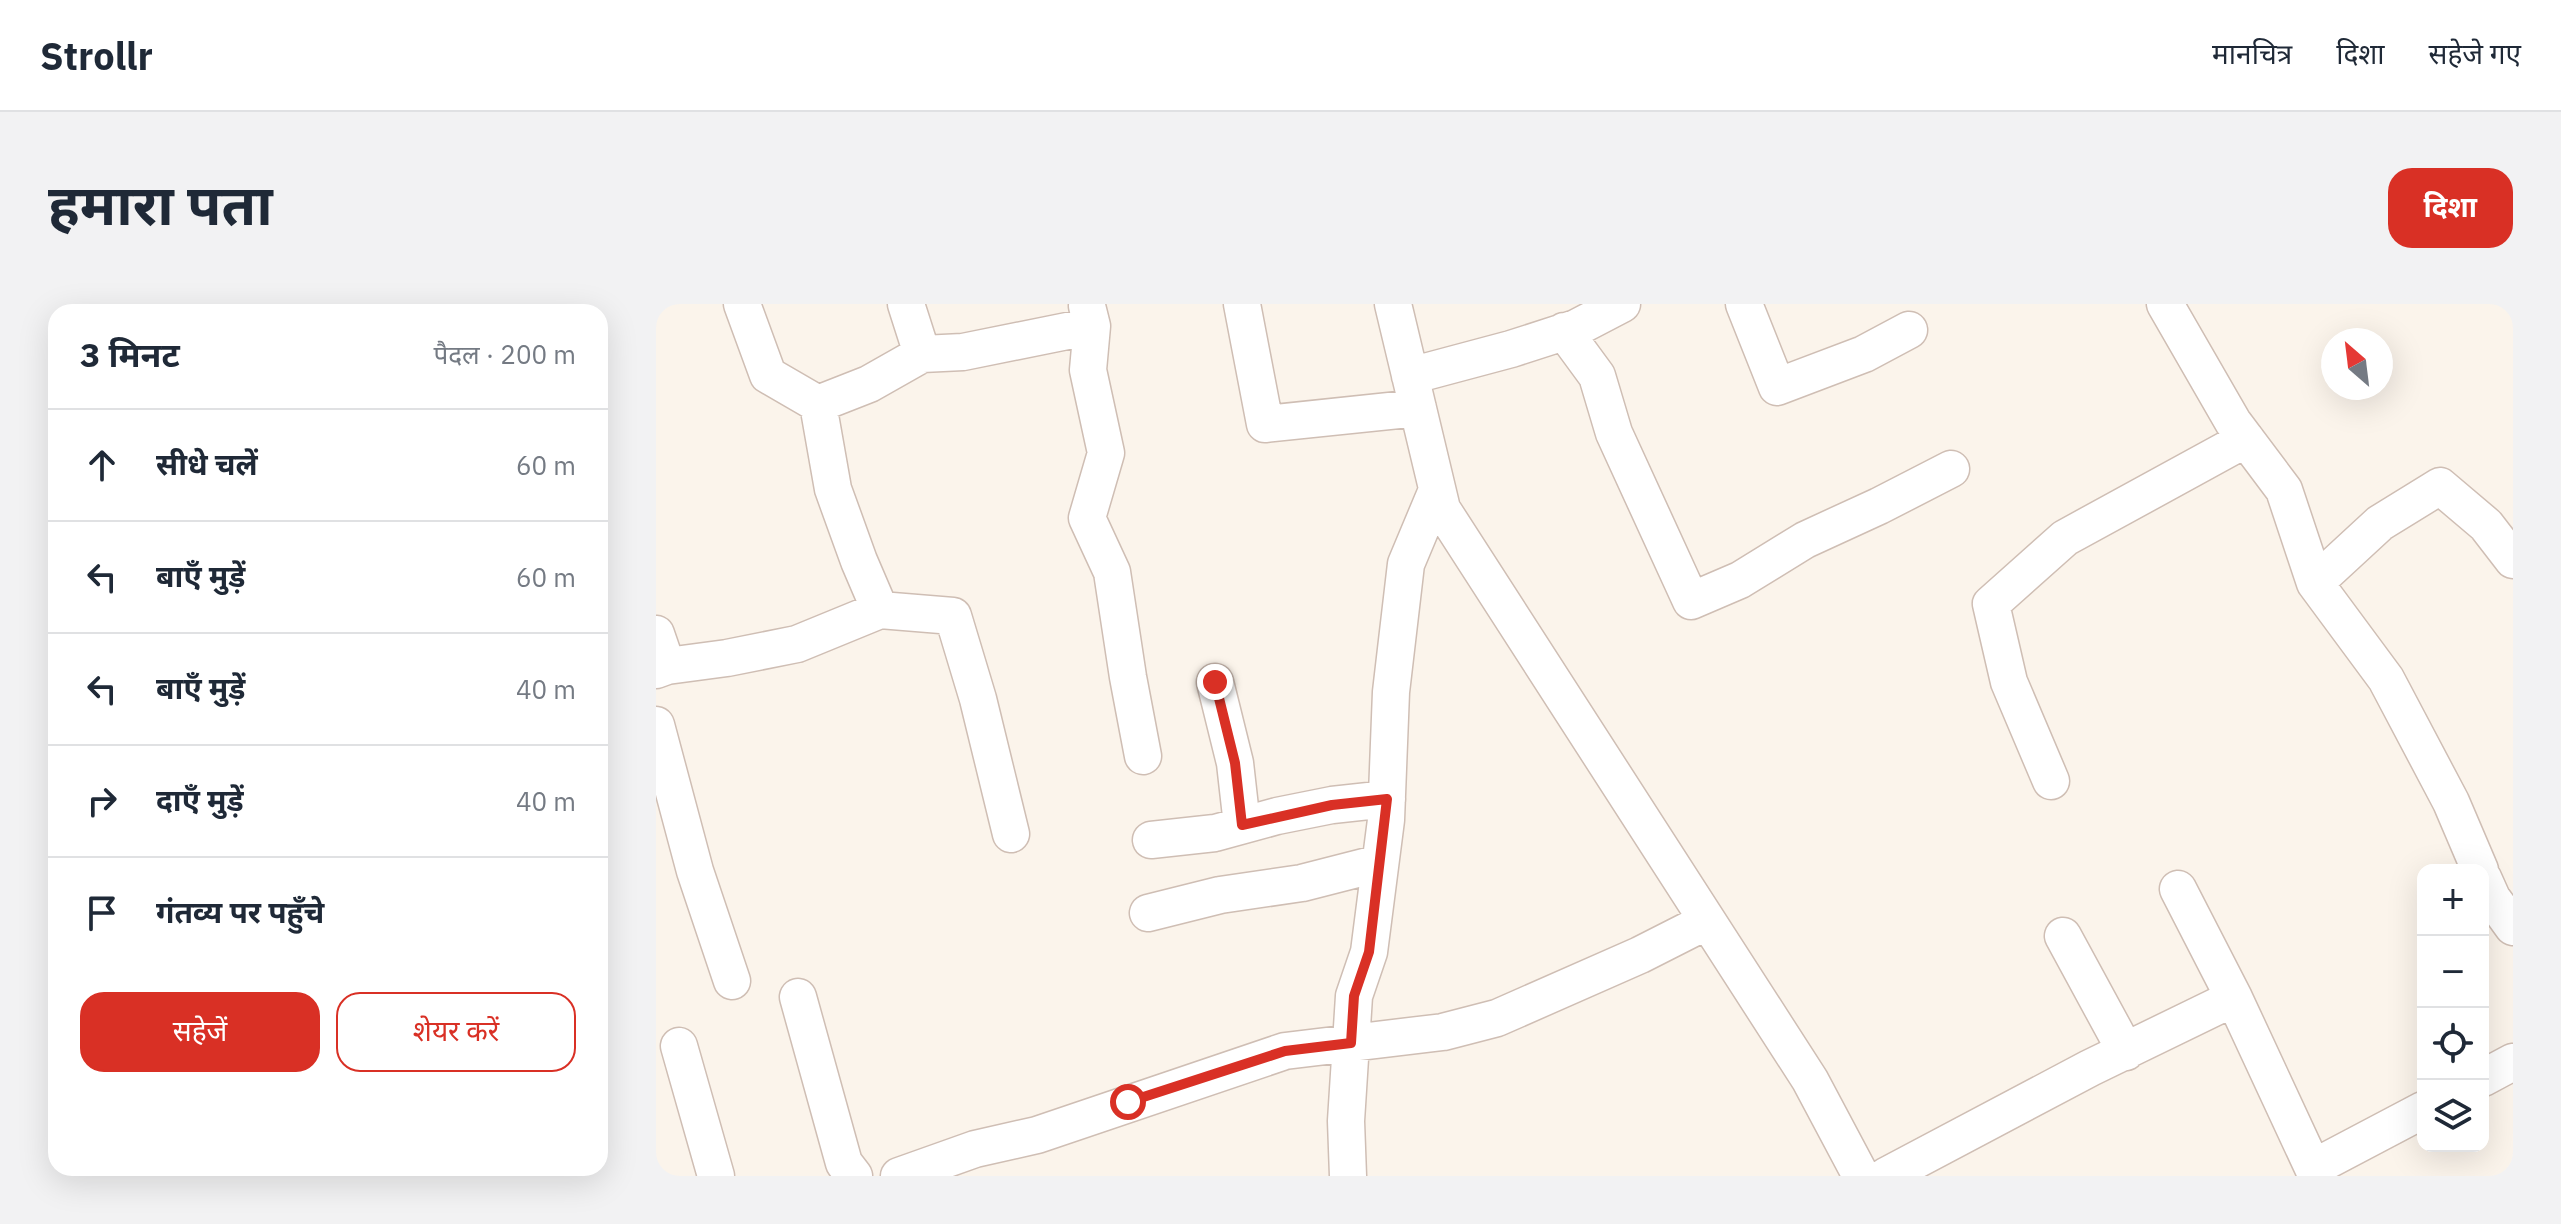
<!DOCTYPE html>
<html lang="hi">
<head>
<meta charset="utf-8">
<style>
	:root { --surface:#fff; --page:#f2f2f3; --text:#1f2937; --muted:#747a83; --line:#e0e1e3; --accent:#d93025 }
	body { margin:0; font-family:"IBM Plex Sans","Noto Sans Devanagari",sans-serif; background:var(--page); color:var(--text) }
	.controls { position:absolute; right:24px; bottom:24px; display:grid; overflow:hidden; border-radius:16px; box-shadow:0 8px 32px #0002 }
	.controls button { width:72px; height:72px; display:grid; place-items:center; padding:0; border:0; border-bottom:2px solid var(--line); background:var(--surface); color:var(--text); font:40px sans-serif }
	.compass { position:absolute; left:1665px; top:24px; width:72px; height:72px; border-radius:50%; background:var(--surface); box-shadow:0 8px 32px #0002; rotate:332deg }
	.stop { position:absolute; width:24px; height:24px; margin:-18px; border:6px solid #d93025; border-radius:50%; background:#fff }
	.stop.end { background:#d93025; border-color:#fff; box-shadow:0 2px 8px #0008 }
	.list { margin:0; padding:0; list-style:none }
	h2 { display:flex; justify-content:space-between; align-items:center; height:104px; margin:0; padding:0 32px; font-size:34px }
	h2 small { font-size:26px; font-weight:400; color:var(--muted) }
	.list li { display:grid; grid-template-columns:52px 1fr auto; gap:24px; align-items:center; box-sizing:border-box; height:112px; padding:0 32px; border-top:2px solid var(--line) }
	.list b { display:block; font-size:30px; white-space:nowrap }
	.list em { font-size:26px; font-style:normal; color:var(--muted) }
	.actions { display:flex; gap:16px; padding:24px 32px }
	.actions a { flex:1; padding:18px 0; border:2px solid var(--accent); border-radius:24px; text-align:center; font-size:28px; color:var(--accent) }
	.actions .main { background:var(--accent); color:#fff }
	.icon { flex:none; width:44px; height:44px; fill:none; stroke:currentColor; stroke-width:2; stroke-linecap:round; stroke-linejoin:round }
	.map { position:relative; flex:none; width:1857px; height:872px; overflow:hidden; border-radius:24px }
	header { display:flex; align-items:center; gap:48px; box-sizing:border-box; height:112px; padding:0 40px; background:var(--surface); border-bottom:2px solid var(--line) }
	header strong { font-size:38px }
	nav { display:flex; gap:44px; margin-inline-start:auto; font-size:28px }
	.intro { display:flex; align-items:center; justify-content:space-between; box-sizing:border-box; height:192px; padding:0 48px }
	h1 { margin:0; font-size:56px }
	.button { padding:20px 36px; border-radius:24px; background:var(--accent); color:#fff; font-size:28px; font-weight:700 }
	main { display:flex; gap:48px; padding:0 48px }
	aside { flex:1; background:var(--surface); border-radius:24px; box-shadow:0 8px 32px #0002 }
	.map>svg:first-child { display:block }
	.lines { fill:none; stroke-linecap:round; stroke-linejoin:round }
	.minor-casing { stroke:#cfbeb4; stroke-width:39 }
	.minor { stroke:#fff; stroke-width:36 }
	.route { stroke:#d93025; stroke-width:10 }
</style>
</head>
<body>
<header>
<strong>Strollr</strong>
<nav><a>मानचित्र</a><a>दिशा</a><a>सहेजे गए</a></nav>
</header>
<div class="intro"><h1>हमारा पता</h1><a class="button">दिशा</a></div>
<main>
<aside>
<h2>3 मिनट<small>पैदल · 200 m</small></h2>
<ul class="list">
<li><svg class="icon" aria-label="ahead" viewBox="0 0 24 24"><path d="M12 20V5M6 11l6-6 6 6"/></svg><div><b>सीधे चलें</b></div><em>60 m</em></li>
<li><svg class="icon" aria-label="left" viewBox="0 0 24 24"><path d="M17 20v-9H6M10 6l-5 5 5 5"/></svg><div><b>बाएँ मुड़ें</b></div><em>60 m</em></li>
<li><svg class="icon" aria-label="left" viewBox="0 0 24 24"><path d="M17 20v-9H6M10 6l-5 5 5 5"/></svg><div><b>बाएँ मुड़ें</b></div><em>40 m</em></li>
<li><svg class="icon" aria-label="right" viewBox="0 0 24 24"><path d="M7 20v-9h11M14 6l5 5-5 5"/></svg><div><b>दाएँ मुड़ें</b></div><em>40 m</em></li>
<li><svg class="icon" aria-label="arrive" viewBox="0 0 24 24"><path d="M6 21V4h12l-3 4 3 4H6"/></svg><div><b>गंतव्य पर पहुँचे</b></div></li>
</ul>
<div class="actions"><a class="main">सहेजें</a><a>शेयर करें</a></div>
</aside>
<div class="map">
<svg width="1857" height="872" viewBox="0 0 1857 872">
	<rect width="100%" height="100%" fill="#fbf4eb"/>
	<g class="lines">
		<defs>
			<path id="minor" d="M86 0 112 71 162 100
				M250 0 266 50
				M586 0 609 120 762 104
				M737 0 786 205 1154 776 1205 872
				M1088 0 1121 83 1208 50 1253 26
				M1509 0 1577 118 1628 186 1659 279 1724 219 1784 182 1830 221 1857 256
				M431 2 436 22 432 66 450 149 431 214 456 268 472 373 487 452
				M908 27 941 72 958 129 1035 297 1084 276 1149 236 1223 202 1295 165
				M754 72 855 45 920 24 966 0
				M1659 279 1730 375 1795 498 1824 566
				M224 306 297 312 322 395 355 530
				M0 330 11 362 0 366
				M11 362 71 354 141 340 224 306 203 257 177 185 162 100 213 80 266 50 307 48 436 22
				M559 378 579 459 586 521
				M0 421 39 567 76 677
				M1395 477 1353 378 1335 300 1409 234 1590 135
				M495 536 559 529 621 512 676 501 731 495
				M1827 574 1836 594 1857 623
				M1522 585 1578 694 1657 864 1767 806
				M492 609 564 591 646 579 724 559
				M1407 632 1470 748
				M142 693 188 859 198 872
				M23 742 60 872
				M1827 774 1857 758
				M243 872 319 845 381 831 629 747 787 728 841 714 984 651 1051 617
				M692 872 690 817 698 692 713 648 730 516 735 388 750 260 781 186
				M1230 872 1434 764 1578 694"/>
		</defs>
		<!-- minor casing -->
		<use href="#minor" class="minor-casing"/>
		<!-- minor -->
		<use href="#minor" class="minor"/>
	</g>
	<g class="lines">
		<!-- route -->
		<path class="route" d="M472 798 629 747 695 739 698 692 713 648 731 495 676 501 586 521 579 459 559 378"/>
	</g>
</svg>
<div class="controls">
<button>+</button>
<button>−</button>
<button><svg class="icon" aria-label="locate" viewBox="0 0 24 24"><circle cx="12" cy="12" r="6"/><path d="M12 2v4M12 18v4M2 12h4M18 12h4"/></svg></button>
<button><svg class="icon" aria-label="layers" viewBox="0 0 24 24"><path d="M12 4l9 5-9 5-9-5zM3 14l9 5 9-5"/></svg></button>
</div>
<svg class="compass" viewBox="-18 -18 36 36"><path d="M0-13l5 13h-10z" fill="#e53935"/><path d="M0 13l5-13h-10z" fill="#747a83"/></svg>
<div class="stop" style="left:472px;top:798px"></div>
<div class="stop end" style="left:559px;top:378px"></div>
</div>
</main>
</body>
</html>
